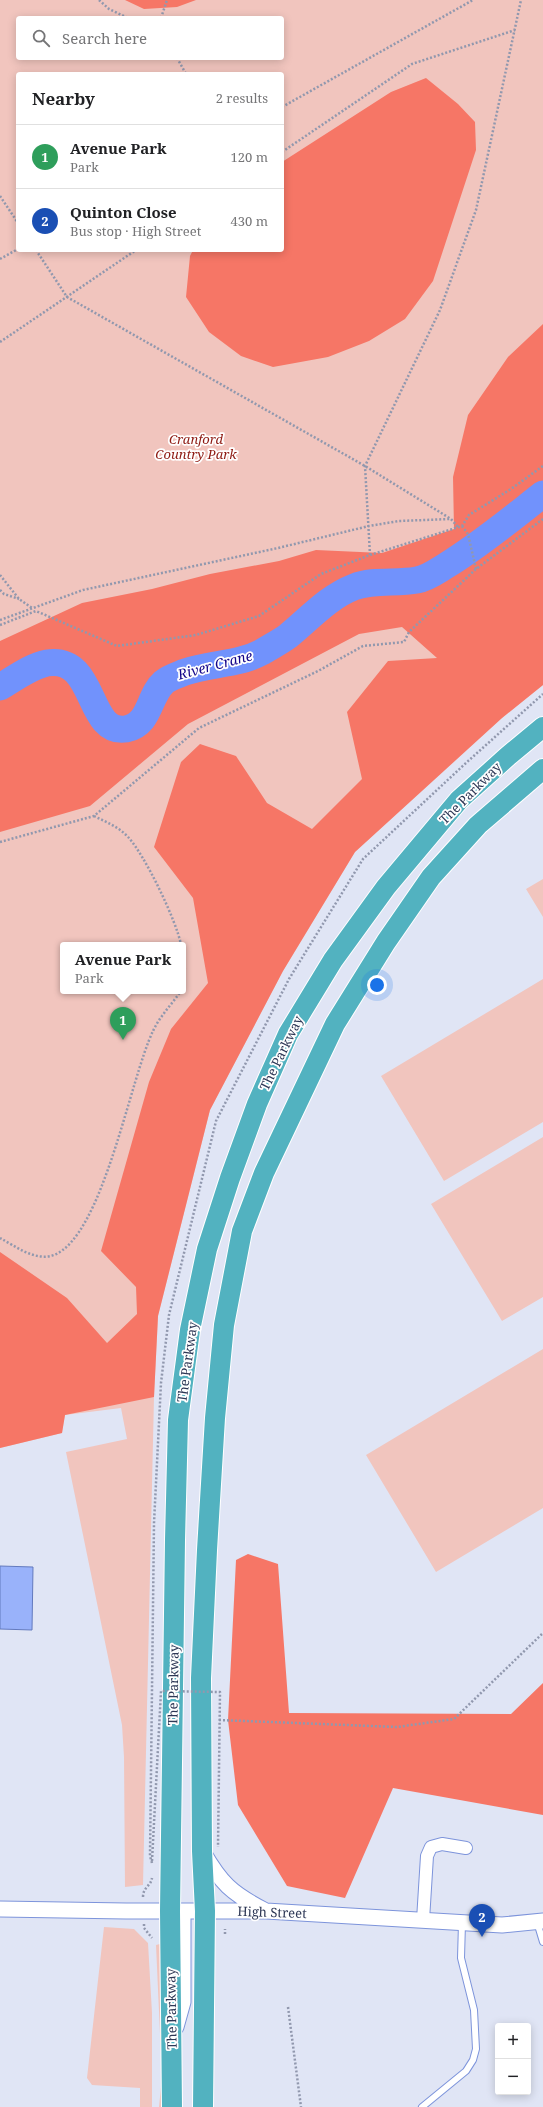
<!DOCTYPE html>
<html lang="en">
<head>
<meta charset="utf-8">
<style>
	:root { --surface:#fff; --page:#f2f2f2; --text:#202124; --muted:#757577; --line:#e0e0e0; --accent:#111827 }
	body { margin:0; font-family:"Noto Serif",serif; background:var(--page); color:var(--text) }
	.controls { position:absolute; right:12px; bottom:12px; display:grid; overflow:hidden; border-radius:4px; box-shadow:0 2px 10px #0003 }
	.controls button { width:36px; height:36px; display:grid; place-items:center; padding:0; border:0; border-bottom:1px solid var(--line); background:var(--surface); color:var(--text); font:20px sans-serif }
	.you { position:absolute; left:377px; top:985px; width:14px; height:14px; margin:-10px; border:3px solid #fff; border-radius:50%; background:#1a73e8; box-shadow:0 0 0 6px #1a73e833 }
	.badge { display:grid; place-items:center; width:26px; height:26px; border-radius:50%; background:var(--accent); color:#fff; font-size:13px; font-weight:700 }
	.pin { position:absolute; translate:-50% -33px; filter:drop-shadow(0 1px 2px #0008) }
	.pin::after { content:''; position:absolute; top:21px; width:14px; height:12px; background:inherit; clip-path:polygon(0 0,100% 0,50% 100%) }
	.popup { position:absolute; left:60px; top:942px; width:126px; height:52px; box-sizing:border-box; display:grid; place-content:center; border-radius:4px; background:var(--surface); filter:drop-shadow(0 1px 3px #0005); font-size:13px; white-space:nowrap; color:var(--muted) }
	.popup b { font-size:15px; color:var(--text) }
	.popup::after { content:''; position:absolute; left:50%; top:100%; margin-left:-8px; border:8px solid transparent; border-top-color:var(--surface) }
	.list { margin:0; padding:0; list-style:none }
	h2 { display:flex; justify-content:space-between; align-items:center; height:52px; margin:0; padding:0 16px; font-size:17px }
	h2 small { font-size:13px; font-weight:400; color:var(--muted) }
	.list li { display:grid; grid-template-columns:26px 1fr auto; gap:12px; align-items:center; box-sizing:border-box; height:64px; padding:0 16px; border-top:1px solid var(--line) }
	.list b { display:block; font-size:15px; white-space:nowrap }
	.list p { margin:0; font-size:13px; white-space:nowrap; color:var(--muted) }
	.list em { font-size:13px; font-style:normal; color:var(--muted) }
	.icon { flex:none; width:22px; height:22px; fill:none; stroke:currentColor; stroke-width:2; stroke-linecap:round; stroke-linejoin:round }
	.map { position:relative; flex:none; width:543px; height:2107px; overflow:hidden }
	.search { position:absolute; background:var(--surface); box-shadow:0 2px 10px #0003; left:16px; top:16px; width:268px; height:44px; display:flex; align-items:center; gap:10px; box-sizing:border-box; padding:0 14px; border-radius:4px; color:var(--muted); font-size:15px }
	.panel { position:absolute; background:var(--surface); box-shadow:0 2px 10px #0003; left:16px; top:72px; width:268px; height:180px; border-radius:4px }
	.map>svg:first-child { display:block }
	.green { fill:#f1c5be; fill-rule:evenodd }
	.forest { fill:#f67666 }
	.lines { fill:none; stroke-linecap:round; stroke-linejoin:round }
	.river { stroke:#7192fc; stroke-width:27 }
	.building { fill:#99b2fa; stroke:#637abe }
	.service-casing { stroke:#7d94db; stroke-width:8 }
	.minor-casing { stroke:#7d94db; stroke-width:14 }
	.tertiary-casing { stroke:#7d94db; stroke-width:17 }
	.trunk-casing { stroke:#fff; stroke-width:22 }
	.path { stroke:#9198ae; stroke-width:2.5; stroke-dasharray:2 2; stroke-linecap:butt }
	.service { stroke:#fff; stroke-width:6 }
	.minor { stroke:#fff; stroke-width:12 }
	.tertiary { stroke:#fff; stroke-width:15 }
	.trunk { stroke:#52b2c0; stroke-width:20 }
	.path-bridge { stroke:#9198ae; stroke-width:2.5; stroke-dasharray:2 2; stroke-linecap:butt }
	.labels { text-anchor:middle; stroke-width:3.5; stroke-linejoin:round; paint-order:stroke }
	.park-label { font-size:13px; font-style:italic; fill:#8e1a12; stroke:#fff }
	.street-label { font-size:13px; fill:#2d3755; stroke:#fff }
	.water-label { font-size:14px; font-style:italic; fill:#130589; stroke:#fff }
</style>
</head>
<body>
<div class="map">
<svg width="543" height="2107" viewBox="0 0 543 2107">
	<rect width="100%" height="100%" fill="#e0e5f5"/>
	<!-- green -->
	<path class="green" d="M0 0H543V484L435 564 0 675ZM18 18H282V58H18ZM18 74H282V250H18Z
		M346 591 543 685 502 718 355 852 283 971 210 1110 158 1316 154 1397 143 1885 125 1887 124 1757 122 1725 66 1452 127 1439 121 1408 65 1415 62 1433 0 1448V698ZM63 945H183V991H63Z
		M543 879V917L526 889Z
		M543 979V1122L444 1181 381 1076Z
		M543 1137V1297L502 1321 431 1204Z
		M543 1349V1508L436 1572 366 1455Z
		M104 1927 134 1929 148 1943 152 2013V2107H140V2088L92 2085 87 2078Z
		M160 1944 166 2107H159L162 2077 156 1945Z"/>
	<!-- forest -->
	<path class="forest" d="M125 0H196L177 7 144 9Z
		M426 78 458 104 475 122 476 150 433 281 405 319 369 341 328 357 273 367 241 356 209 332 186 297 190 256 193 250H282V162L391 92Z
		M543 324V685L502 718 355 852 283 971 210 1110 158 1316 154 1397 65 1415 62 1433 0 1448V1252L67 1298 107 1343 137 1314 136 1287 101 1251 149 1082 171 1029 208 983 193 898 154 847 181 762 200 744 236 756 267 803 312 829 362 779 347 712 388 661 437 658 402 627 359 634 188 724 90 806 0 832V641L82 603 152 589 210 574 279 561 316 550 382 553 454 529 453 477 468 415 508 357Z
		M248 1554 278 1564 289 1713 511 1714 543 1683V1815L393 1788 345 1898 287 1886 238 1805 228 1720 236 1560Z"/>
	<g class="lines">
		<!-- river -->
		<path class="river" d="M0 687C14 679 31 666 47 663 97 655 86 735 126 729 151 724 148 696 164 682 170 677 178 675 185 672 211 663 238 665 262 652 270 647 280 642 288 636 309 619 328 597 354 587 374 579 396 584 417 580 428 578 437 571 447 565 481 544 511 519 543 494"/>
	</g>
	<!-- building -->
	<path class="building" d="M0 1566 33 1567 32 1630 0 1629Z"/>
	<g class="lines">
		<defs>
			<path id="service" d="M537 1922 543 1942
				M422 2107 466 2071 473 2060 476 2049 474 2010 461 1958 462 1923"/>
			<path id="minor" d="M423 1920 427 1856 431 1847 442 1844 466 1848"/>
			<path id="tertiary" d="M203 1852C221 1883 231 1893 264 1910
				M0 1909 126 1911H266L502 1925 543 1921
				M176 2027 183 2002V1911"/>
			<path id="trunk" d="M172 2107 170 1911 175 1540 178 1420 190 1330 207 1249 230 1178 257 1104 288 1034 333 960 386 887 459 800 508 756 543 727
				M203 2107 205 1911 202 1851 201 1678 207 1550 215 1418 224 1325 242 1231 264 1173 335 1024 386 942 431 877 478 825 543 769"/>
		</defs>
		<!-- service casing -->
		<use href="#service" class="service-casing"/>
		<!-- minor casing -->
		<use href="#minor" class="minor-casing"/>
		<!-- tertiary casing -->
		<use href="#tertiary" class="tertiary-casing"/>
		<!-- trunk casing -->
		<use href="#trunk" class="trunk-casing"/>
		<!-- path -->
		<path class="path" d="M99 0 109 9 128 18
			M161 18 167 0
			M177 58 186 74
			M282 107 473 0
			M282 152 412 64 515 30
			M0 196 18 223
			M36 250 67 297 365 466 451 519 458 527
			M0 259 18 249
			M0 342 136 250
			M462 526 468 534 476 569
			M370 555 365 466 440 310 476 210 521 0
			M0 575 19 599 32 608
			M0 590 4 594 19 599
			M0 620 83 590 278 548 369 526 399 521 450 519
			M0 625 36 611 117 646 196 635 259 616 321 574 370 555 462 526 469 515 511 489 543 466
			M94 816C106 822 119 827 128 837 145 855 177 922 181 945
			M0 842 94 816 199 728 318 671 363 646 404 642 409 632 476 569 543 519
			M183 956 185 967 183 981
			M0 1238C15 1246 36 1262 54 1255 103 1236 130 1079 153 1031 160 1016 172 1004 181 991
			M219 1720 397 1727 454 1719 543 1633
			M152 1863 150 1856 154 1523 161 1383 169 1315 216 1121 289 979 363 859 467 762 543 694
			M143 1897C143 1887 151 1886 152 1878
			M144 1924V1928L152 1938
			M225 1934V1929
			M288 2007 301 2107"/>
		<!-- service -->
		<use href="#service" class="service"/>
		<!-- minor -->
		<use href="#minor" class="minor"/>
		<!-- tertiary -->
		<use href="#tertiary" class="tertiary"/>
		<!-- trunk -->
		<use href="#trunk" class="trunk"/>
		<!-- path-bridge -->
		<path class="path-bridge" d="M152 1861 161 1691 220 1692 218 1847"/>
	</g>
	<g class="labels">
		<!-- park labels -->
		<g class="park-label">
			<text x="196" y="444">Cranford<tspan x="196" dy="15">Country Park</tspan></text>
		</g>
		<!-- street labels -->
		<g class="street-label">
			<text transform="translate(470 793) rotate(-45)" y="5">The Parkway</text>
			<text transform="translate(281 1053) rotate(-64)" y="5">The Parkway</text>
			<text transform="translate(187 1362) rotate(-82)" y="5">The Parkway</text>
			<text transform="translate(173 1685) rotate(-89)" y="5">The Parkway</text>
			<text transform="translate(272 1912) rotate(2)" y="5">High Street</text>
			<text transform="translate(171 2009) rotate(-91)" y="5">The Parkway</text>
		</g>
		<!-- water labels -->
		<g class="water-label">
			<text transform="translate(215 665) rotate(-15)" y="5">River Crane</text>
		</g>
	</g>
</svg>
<div class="controls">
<button>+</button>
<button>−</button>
</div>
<div class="you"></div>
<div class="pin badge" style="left:123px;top:1040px;background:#2e9e5b">1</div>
<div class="popup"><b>Avenue Park</b>Park</div>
<div class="pin badge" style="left:482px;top:1937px;background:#1a4fb4">2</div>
<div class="search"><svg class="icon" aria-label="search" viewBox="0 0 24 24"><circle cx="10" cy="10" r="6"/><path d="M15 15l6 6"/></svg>Search here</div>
<section class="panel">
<h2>Nearby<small>2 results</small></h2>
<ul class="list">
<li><span class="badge" style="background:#2e9e5b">1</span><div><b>Avenue Park</b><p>Park</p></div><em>120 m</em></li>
<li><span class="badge" style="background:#1a4fb4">2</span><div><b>Quinton Close</b><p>Bus stop · High Street</p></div><em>430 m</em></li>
</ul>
</section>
</div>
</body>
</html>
